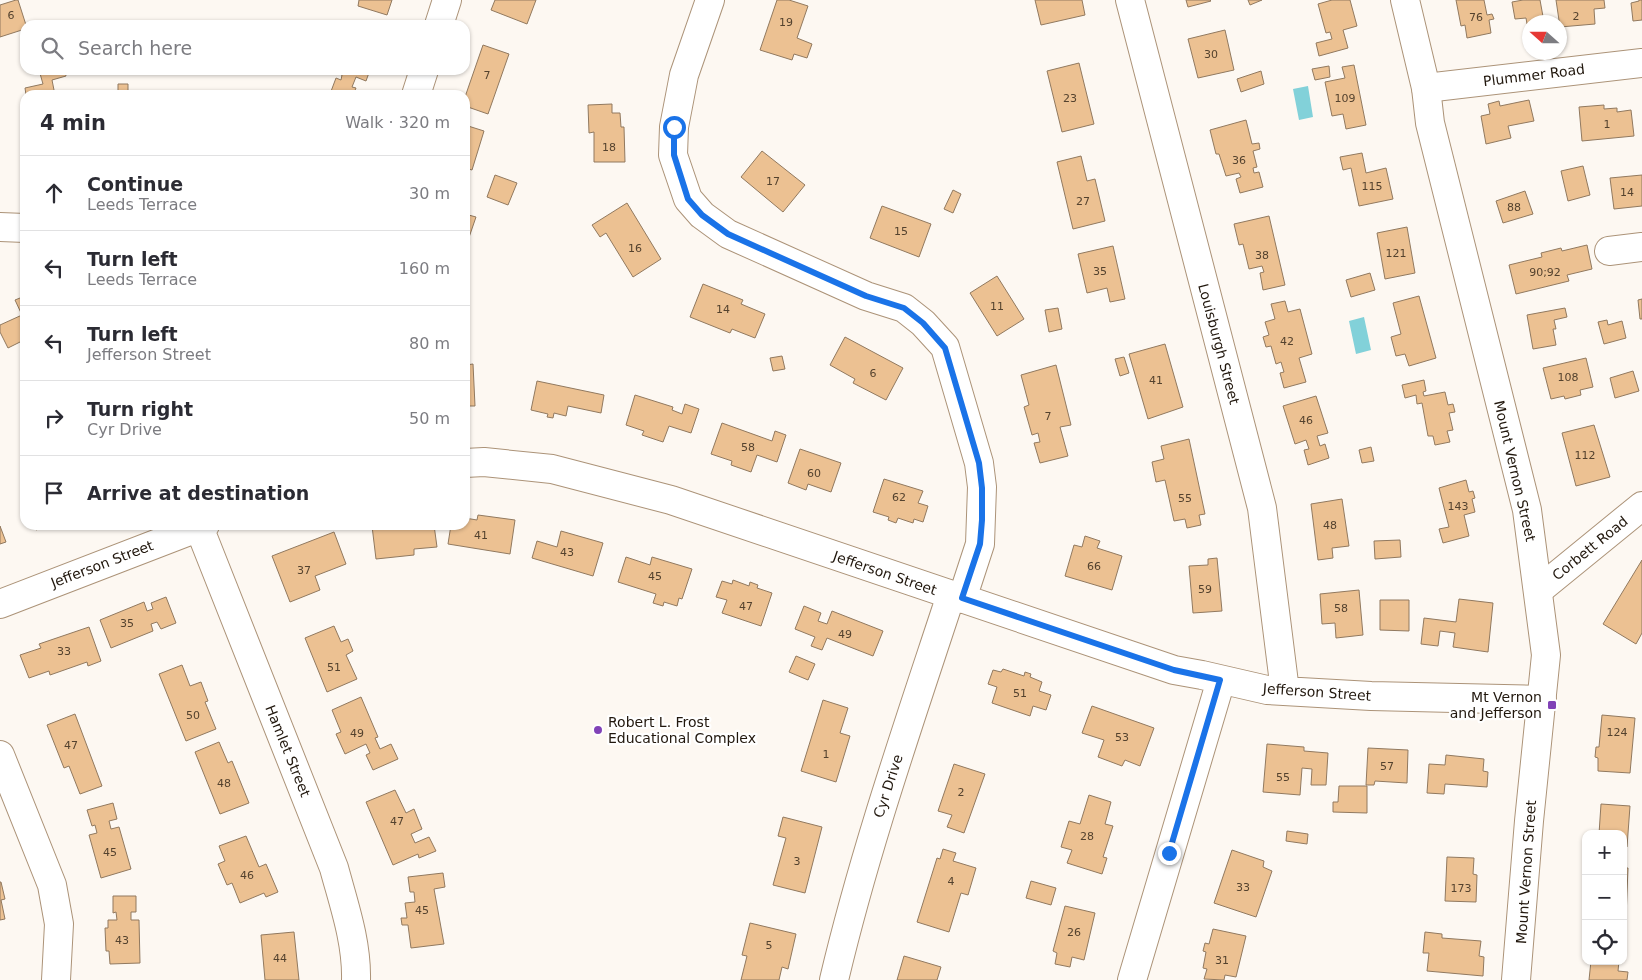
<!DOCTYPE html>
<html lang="en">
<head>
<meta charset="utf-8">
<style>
	:root { --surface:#fff; --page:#f7f7f7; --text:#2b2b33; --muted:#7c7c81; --line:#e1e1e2 }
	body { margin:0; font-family:"DejaVu Sans",sans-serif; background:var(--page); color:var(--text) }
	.controls { position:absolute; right:15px; bottom:15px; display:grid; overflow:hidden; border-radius:10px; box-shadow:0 1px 4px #0004 }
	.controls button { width:45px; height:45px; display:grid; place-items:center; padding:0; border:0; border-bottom:1px solid var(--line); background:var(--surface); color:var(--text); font:25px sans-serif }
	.compass { position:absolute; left:1522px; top:15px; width:45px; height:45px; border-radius:50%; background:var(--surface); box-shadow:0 1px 4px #0004; rotate:291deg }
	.stop { position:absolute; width:15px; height:15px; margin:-11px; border:4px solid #1a73e8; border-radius:50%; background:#fff }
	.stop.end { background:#1a73e8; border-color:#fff; box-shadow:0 1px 5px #0008 }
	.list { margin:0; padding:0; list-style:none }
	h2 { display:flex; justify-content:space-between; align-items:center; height:65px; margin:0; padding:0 20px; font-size:21px }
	h2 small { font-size:16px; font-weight:400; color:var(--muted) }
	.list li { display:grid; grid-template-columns:32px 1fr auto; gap:15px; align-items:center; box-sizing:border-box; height:75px; padding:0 20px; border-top:1px solid var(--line) }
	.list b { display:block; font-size:19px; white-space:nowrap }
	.list p { margin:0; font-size:16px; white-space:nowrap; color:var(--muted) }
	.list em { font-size:16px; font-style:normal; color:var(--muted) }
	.icon { flex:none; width:28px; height:28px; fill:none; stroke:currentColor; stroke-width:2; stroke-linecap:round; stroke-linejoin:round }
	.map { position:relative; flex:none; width:1642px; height:980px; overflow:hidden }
	.search { position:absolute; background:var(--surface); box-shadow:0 1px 4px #0004; left:20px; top:20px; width:450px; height:55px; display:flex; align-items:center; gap:12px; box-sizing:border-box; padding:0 18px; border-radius:15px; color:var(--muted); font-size:19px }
	.panel { position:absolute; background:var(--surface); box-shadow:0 1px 4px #0004; left:20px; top:90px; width:450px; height:440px; border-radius:15px }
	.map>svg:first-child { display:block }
	.water { fill:#82d1d9 }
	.building { fill:#ecc192; stroke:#91795f }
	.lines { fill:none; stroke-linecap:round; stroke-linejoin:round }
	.minor-casing { stroke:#ac9378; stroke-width:30 }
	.major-casing { stroke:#ac9378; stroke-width:30 }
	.minor { stroke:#fff; stroke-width:28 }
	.major { stroke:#fff; stroke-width:28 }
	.route { stroke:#1a73e8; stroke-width:6 }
	.poi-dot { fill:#8142b7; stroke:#fff; stroke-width:2 }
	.labels { text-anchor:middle; stroke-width:4.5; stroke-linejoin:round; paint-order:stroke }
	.number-label { font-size:11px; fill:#54422e }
	.street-label { font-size:14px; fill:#21170d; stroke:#fff }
	.poi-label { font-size:14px; fill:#21170d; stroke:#fff; text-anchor:end }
</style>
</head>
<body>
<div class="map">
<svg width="1642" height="980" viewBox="0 0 1642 980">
	<rect width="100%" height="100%" fill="#fdf8f2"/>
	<!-- water -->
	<path class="water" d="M1308 86 1313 117 1299 120 1293 89Z
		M1364 317 1371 350 1356 354 1349 321Z"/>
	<!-- building -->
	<path class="building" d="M16 0H18L26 25 25 29 0 37V5Z
		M359 0H392L387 15 358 6Z
		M495 0H536L527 24 491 10Z
		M777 0H789L808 6 797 38 812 44 807 58 794 54 792 60 760 50Z
		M1035 0H1082L1085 15 1041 25Z
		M1186 0H1210L1211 1 1188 7Z
		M1248 0H1262L1250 5Z
		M1332 0H1350L1357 26 1343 30 1348 48 1319 56 1316 43 1332 39 1330 32 1326 33 1318 4Z
		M1456 0H1484L1487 15 1492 14 1494 19 1489 20 1491 33 1467 38 1465 25 1461 26Z
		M1523 0H1540L1544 22H1530L1527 24 1526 18 1515 19 1512 2Z
		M1556 0H1604L1605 8 1594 9 1595 24 1560 27Z
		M1639 0H1642V20L1633 21 1631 3 1639 1Z
		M1225 30 1234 70 1198 78 1188 39Z
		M483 45 509 54 488 114 465 106V97Z
		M1079 63 1094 124 1062 132 1047 71Z
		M1354 65 1366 125 1346 129 1343 114 1332 116 1325 82 1345 78 1342 67Z
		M1329 66 1330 77 1315 80 1312 69Z
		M39 70H65L66 76 52 80 55 95H26L25 88 43 84Z
		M337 70H370L366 81 356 77 352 87 356 88 353 95H333L330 94 336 78 341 80 342 75 336 72Z
		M1261 71 1264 84 1241 92 1237 79Z
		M118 84H128V95H118Z
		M1529 100 1534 121 1508 126 1511 138 1486 144 1481 116 1490 114 1488 104 1499 101 1500 106Z
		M612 104V113H620L621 127H624L625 162H594V132L589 133 588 105Z
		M1604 105V109L1617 108V112L1631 110 1634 136 1582 141 1579 107Z
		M1246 120 1252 144 1259 143 1260 149 1253 151 1257 167 1253 168 1254 173 1259 172 1263 187 1240 193 1236 179 1241 177 1239 173 1226 176 1219 154H1216L1210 130Z
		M465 125 484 131 472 170 465 168Z
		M762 151 805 185 783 212 741 177Z
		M1362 153 1366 173 1386 168 1393 199 1359 206 1351 168 1343 170 1340 157Z
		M1081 156 1087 181 1095 179 1105 221 1073 229 1057 162Z
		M1583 166 1590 195 1568 201 1561 171Z
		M495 175 517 183 508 205 487 197Z
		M1642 175V206L1614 209 1610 178Z
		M953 190 961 194 953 213 944 209Z
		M1525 191 1533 214 1503 223 1496 201Z
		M465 201 469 202 465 214 476 217 465 249Z
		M627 203 661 259 633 277 606 233 600 237 592 225Z
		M882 206 931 224 919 257 870 238Z
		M1269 216 1285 285 1263 290 1260 273 1264 272 1262 266 1249 269 1243 244 1239 245 1234 224Z
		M1407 227 1415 273 1385 279 1377 233Z
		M1587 245 1592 269 1567 275 1569 281 1516 294 1509 265 1542 257 1541 253 1561 248 1562 251Z
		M1113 246 1125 299 1110 302 1107 288 1087 293 1078 254Z
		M1370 273 1375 290 1351 297 1346 280Z
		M997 276 1024 319 997 336 970 293Z
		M703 284 743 300 741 304 765 314 755 338 732 329 730 333 690 317Z
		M25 296V347L22 341 8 348 0 332V325L22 315 15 300Z
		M1419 296 1436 358 1409 366 1405 354 1396 356 1391 337 1401 334 1393 303Z
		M1642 299V319H1640L1638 300Z
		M1285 301 1288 312 1300 309 1312 354 1299 358 1306 382 1284 388 1280 373 1284 372 1281 362 1276 364 1271 346 1266 347 1263 337 1269 335 1265 322 1275 319 1271 304Z
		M1058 308 1062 329 1049 332 1045 310Z
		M1565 308 1567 317 1554 320 1556 329H1553L1556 345 1533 349 1527 315Z
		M1607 320 1608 325 1622 321 1626 338 1604 344 1598 322Z
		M845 337 903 368 886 400 853 383 855 379 830 365Z
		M1165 344 1183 407 1148 419 1129 354Z
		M782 356 785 369 773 371 770 358Z
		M1124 357 1129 373 1120 376 1115 359Z
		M465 358 466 365 473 364 475 406H465Z
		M1586 358 1593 387 1580 390 1581 395 1565 399 1564 396 1551 399 1543 368Z
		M1056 365 1071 425 1060 427 1068 456 1040 463 1034 443 1040 442 1038 433 1032 435 1024 407 1029 405 1021 375Z
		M1633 371 1639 391 1615 398 1610 378Z
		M1424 380 1426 391 1423 392 1424 396 1445 392 1448 405 1453 404 1455 412 1449 413 1453 430 1447 431 1450 442 1435 445 1433 436H1428L1422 403 1417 404 1416 395 1405 398 1402 385Z
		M537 381 604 395 601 413 568 406 566 416 554 413 553 418 547 417 548 414 531 410Z
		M635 395 673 407 672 410 682 414 685 404 699 409 691 433 669 426 663 442 642 435 644 431 626 425Z
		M1316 396 1328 433 1317 436 1320 446 1325 444 1329 458 1308 465 1304 450 1309 449 1306 440 1295 444 1283 406Z
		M722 423 772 441 775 431 786 435 777 462 757 455 751 472 731 465 732 461 711 454Z
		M1594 425 1610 477 1576 486 1562 433Z
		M1189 439 1205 514 1199 515 1201 525 1187 528 1185 519 1174 521 1165 480 1156 482 1152 462 1164 459 1161 446Z
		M1371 447 1374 461 1362 463 1359 450Z
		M800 449 841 463 831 492 808 484 806 490 788 483Z
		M884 479 923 491 918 503 928 506 923 522 914 519 913 523 898 518 896 523 888 520 889 517 873 512Z
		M1466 480 1469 492 1473 491 1475 498 1472 499 1475 512 1464 515 1469 536 1443 543 1439 529 1449 527 1439 488Z
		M1342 499 1349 546 1332 548 1333 558 1318 560 1311 504Z
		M478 515 515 520 510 554 448 544 451 525H465V518L477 520Z
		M34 525H50L36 530Z
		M382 525H434L437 547 414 549V555L376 559 372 526Z
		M0 526 6 542 0 544Z
		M561 531 603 543 593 576 532 558 537 541 557 547Z
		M334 532 346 564 315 576 320 590 290 602 272 556Z
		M1085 536 1100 541 1097 548 1122 556 1112 590 1065 576 1074 545 1082 547Z
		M1400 540 1401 557 1375 559 1374 541Z
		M626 557 650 565 652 557 692 569 682 599 679 598 677 606 664 602 663 606 653 603 656 594 618 582Z
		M1217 558 1222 611 1193 613 1189 566 1208 565V559Z
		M1642 560V633L1636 644 1603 624Z
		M733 580 749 586 750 582 758 585 757 588 772 593 761 626 722 613 727 600 716 597 722 581 732 584Z
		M1359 590 1363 635 1336 638 1335 623 1322 624 1320 594Z
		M166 597 176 623 161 629 157 622 151 624 153 631 111 648 100 620 144 602 147 611 153 609 151 603Z
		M1459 599 1493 603 1488 652 1453 647 1455 633 1440 631 1438 646 1421 644 1424 618 1456 622Z
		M1380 600H1409V631L1380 630Z
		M804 606 821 613 818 621 827 624 832 611 883 631 873 656 827 638 822 650 811 646 815 637 795 629Z
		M334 626 341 642 348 639 353 651 346 655 357 679 327 692 305 638Z
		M89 627 101 661 88 666 87 662 50 675 49 671 29 678 20 655 41 648 39 644Z
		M796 656 815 664 808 680 789 672Z
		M182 665 190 686 201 682 208 701 205 702 216 729 186 741 159 674Z
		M1003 669 1024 676 1025 672 1031 674 1030 677 1042 682 1039 691 1051 695 1046 710 1033 706 1030 716 992 703 997 687 988 684 993 670 1001 672Z
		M361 697 378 737 375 738 380 749 391 744 398 759 373 770 366 755 370 753 366 744 345 754 336 734 341 732 332 710Z
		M823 700 848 708 840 733 850 736 836 782 801 771Z
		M1092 706 1154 728 1140 766 1125 760 1122 766 1098 757 1104 740 1082 733Z
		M75 714 102 786 80 794 69 766 64 768 47 725Z
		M1602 715 1635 718 1630 773 1598 771V758L1595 757 1596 747H1599Z
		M219 742 228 763 232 761 249 803 220 814 195 752Z
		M1267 744 1304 747V751L1328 753 1326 785H1311L1312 769 1302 768 1300 795 1263 792Z
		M1368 748 1408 750 1407 783 1375 781 1374 785H1366Z
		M1446 755 1484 759 1483 771 1488 772 1487 787 1445 784 1444 794 1427 793 1429 764 1445 765Z
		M954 764 985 774 964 833 947 827 952 815 938 811Z
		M1339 786H1367V813L1333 812V802H1338Z
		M395 790 406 813 414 809 422 829 411 834 415 843 429 837 436 851 419 858 418 854 393 865 366 802Z
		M1089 795 1111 802 1105 824 1113 826 1103 857 1107 858 1102 874 1067 863 1072 850 1061 847 1069 821 1080 824Z
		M113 803 117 819 109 821 111 829 119 827 131 869 101 878 89 835 97 833 95 825 92 826 87 810Z
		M1601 804 1630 806 1627 847 1623 846V834H1599Z
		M783 817 822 827 805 893 773 885 786 838 778 836Z
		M1287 831 1308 834 1307 844 1286 841Z
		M246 836 259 867 266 864 278 892 266 897 264 893 240 903 232 883 227 885 218 864 225 861 219 846Z
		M943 849 956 853 953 861 976 868 968 895 961 893 949 932 917 922 937 858 940 859Z
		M1232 850 1264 861 1263 867 1272 871 1256 917 1214 903Z
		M1447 857 1474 858 1473 874 1477 875 1476 902 1445 901Z
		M1623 868H1628L1626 918H1623Z
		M443 873 445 887 434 889 444 944 411 948 408 925H402L401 918H407L405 903 415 902 414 892H410L408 877Z
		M1031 881 1056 888 1051 905 1026 898Z
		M0 882H1L5 899 1 900 5 919 0 920Z
		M113 896H136V912H131V920H139L140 963 110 964 109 951H106L105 928H108V920H117L116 912 113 913Z
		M1065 906 1095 913 1084 960 1072 957 1070 967 1055 964 1057 953 1053 951Z
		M750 923 796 934 788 969 782 967 779 980H741L747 956 742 955Z
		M1213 929 1246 936 1236 977 1225 975 1224 980 1204 979 1207 969 1203 968 1206 952 1203 951 1205 943 1209 944Z
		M294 932 299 980H265L261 935Z
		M1425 932 1442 934V938L1481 941 1479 956 1484 957 1483 976 1427 971 1429 953H1423Z
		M904 956 941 967 937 980H897Z
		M1591 961H1619L1618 971 1628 972 1627 980H1589Z"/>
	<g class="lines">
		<defs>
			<path id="minor" d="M710 0 684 75 674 127 673 155 688 199 702 215 728 234 866 296 904 308 923 323 945 347 979 463 982 487 980 544 962 599
				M1130 0 1262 508 1285 691
				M439 25 447 0
				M1426 88 1642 63
				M416 95 424 70
				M0 227 25 228
				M1609 251 1642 247
				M465 463 484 462 552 469 671 500 1174 670 1202 675 1267 690 1371 696 1542 700
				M199 527 334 868C344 905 357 942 356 980
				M1539 590 1642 506
				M0 604 205 525
				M0 755 52 885 59 924 56 980
				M834 980C865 849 909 723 951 595
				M1132 980 1221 680"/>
			<path id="major" d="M1405 0 1426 88 1430 123 1527 510 1546 655 1529 821 1516 980"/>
		</defs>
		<!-- minor casing -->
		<use href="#minor" class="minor-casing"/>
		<!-- major casing -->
		<use href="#major" class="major-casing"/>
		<!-- minor -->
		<use href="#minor" class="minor"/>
		<!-- major -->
		<use href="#major" class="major"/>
	</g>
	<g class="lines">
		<!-- route -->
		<path class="route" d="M674 127V155L688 199 702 215 728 234 866 296 904 308 923 323 945 348 979 463 982 488V520L980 544 962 598 1174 670 1220 680 1169 853"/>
	</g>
	<!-- markers -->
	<g class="poi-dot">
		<rect x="1547" y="700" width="10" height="10" rx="2.5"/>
		<circle cx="598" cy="730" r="5"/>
	</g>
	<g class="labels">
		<!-- number labels -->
		<g class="number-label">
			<text x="11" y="19">6</text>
			<text x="1576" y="20">2</text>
			<text x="1476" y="21">76</text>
			<text x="786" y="26">19</text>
			<text x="1211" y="58">30</text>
			<text x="487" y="79">7</text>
			<text x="1070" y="102">23</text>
			<text x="1345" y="102">109</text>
			<text x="1607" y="128">1</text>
			<text x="609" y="151">18</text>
			<text x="1239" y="164">36</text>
			<text x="773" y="185">17</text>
			<text x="1372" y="190">115</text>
			<text x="1627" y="196">14</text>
			<text x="1083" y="205">27</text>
			<text x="1514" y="211">88</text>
			<text x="901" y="235">15</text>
			<text x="635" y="252">16</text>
			<text x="1396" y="257">121</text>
			<text x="1262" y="259">38</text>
			<text x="1100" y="275">35</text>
			<text x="1545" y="276">90;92</text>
			<text x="997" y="310">11</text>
			<text x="723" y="313">14</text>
			<text x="1287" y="345">42</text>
			<text x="873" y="377">6</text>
			<text x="1568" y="381">108</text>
			<text x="1156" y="384">41</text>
			<text x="1048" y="420">7</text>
			<text x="1306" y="424">46</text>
			<text x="748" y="451">58</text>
			<text x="1585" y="459">112</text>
			<text x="814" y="477">60</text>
			<text x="899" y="501">62</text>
			<text x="1185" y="502">55</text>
			<text x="1458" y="510">143</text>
			<text x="1330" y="529">48</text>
			<text x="481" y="539">41</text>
			<text x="567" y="556">43</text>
			<text x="1094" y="570">66</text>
			<text x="304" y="574">37</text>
			<text x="655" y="580">45</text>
			<text x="1205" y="593">59</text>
			<text x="746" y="610">47</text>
			<text x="1341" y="612">58</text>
			<text x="127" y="627">35</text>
			<text x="845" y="638">49</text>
			<text x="64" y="655">33</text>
			<text x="334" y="671">51</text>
			<text x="1020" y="697">51</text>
			<text x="193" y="719">50</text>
			<text x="1617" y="736">124</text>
			<text x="357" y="737">49</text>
			<text x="1122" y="741">53</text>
			<text x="71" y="749">47</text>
			<text x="826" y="758">1</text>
			<text x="1387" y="770">57</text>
			<text x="1283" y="781">55</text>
			<text x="224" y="787">48</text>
			<text x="961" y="796">2</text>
			<text x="397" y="825">47</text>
			<text x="1087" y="840">28</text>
			<text x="110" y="856">45</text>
			<text x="797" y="865">3</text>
			<text x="247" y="879">46</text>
			<text x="951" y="885">4</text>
			<text x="1243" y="891">33</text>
			<text x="1461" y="892">173</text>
			<text x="422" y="914">45</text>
			<text x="1074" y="936">26</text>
			<text x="122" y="944">43</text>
			<text x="769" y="949">5</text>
			<text x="280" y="962">44</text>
			<text x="1222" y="964">31</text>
		</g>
		<!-- street labels -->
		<g class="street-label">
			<text transform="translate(1534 75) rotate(-7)" y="5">Plummer Road</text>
			<text transform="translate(1219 344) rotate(75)" y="5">Louisburgh Street</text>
			<text transform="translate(1515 471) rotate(77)" y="5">Mount Vernon Street</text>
			<text transform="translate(1590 548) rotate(-39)" y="5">Corbett Road</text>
			<text transform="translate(102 564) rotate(-21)" y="5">Jefferson Street</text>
			<text transform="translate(885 573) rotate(19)" y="5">Jefferson Street</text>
			<text transform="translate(1317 692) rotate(4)" y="5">Jefferson Street</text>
			<text transform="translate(288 751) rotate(68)" y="5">Hamlet Street</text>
			<text transform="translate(888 786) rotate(-72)" y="5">Cyr Drive</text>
			<text transform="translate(1526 872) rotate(-86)" y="5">Mount Vernon Street</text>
		</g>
		<!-- poi labels -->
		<g class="poi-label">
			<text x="1542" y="702">Mt Vernon<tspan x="1542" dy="16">and Jefferson</tspan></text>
			<text x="608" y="727" text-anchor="start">Robert L. Frost<tspan x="608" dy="16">Educational Complex</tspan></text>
		</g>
	</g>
</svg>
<div class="controls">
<button>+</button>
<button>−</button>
<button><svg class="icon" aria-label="locate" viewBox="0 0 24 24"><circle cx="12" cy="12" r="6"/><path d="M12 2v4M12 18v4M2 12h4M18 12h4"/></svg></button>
</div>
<svg class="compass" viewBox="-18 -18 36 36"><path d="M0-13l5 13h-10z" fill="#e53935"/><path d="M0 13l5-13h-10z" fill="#7c7c81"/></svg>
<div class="stop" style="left:674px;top:127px"></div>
<div class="stop end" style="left:1169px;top:853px"></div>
<div class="search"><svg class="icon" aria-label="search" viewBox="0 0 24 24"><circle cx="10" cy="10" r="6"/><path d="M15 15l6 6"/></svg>Search here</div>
<section class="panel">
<h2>4 min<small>Walk · 320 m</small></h2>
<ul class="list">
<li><svg class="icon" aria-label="ahead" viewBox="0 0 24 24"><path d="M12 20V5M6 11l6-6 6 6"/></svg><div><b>Continue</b><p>Leeds Terrace</p></div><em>30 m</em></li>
<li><svg class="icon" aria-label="left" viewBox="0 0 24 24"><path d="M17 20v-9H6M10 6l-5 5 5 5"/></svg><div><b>Turn left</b><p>Leeds Terrace</p></div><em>160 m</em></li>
<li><svg class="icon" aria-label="left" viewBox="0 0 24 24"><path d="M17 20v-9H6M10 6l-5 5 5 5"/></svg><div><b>Turn left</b><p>Jefferson Street</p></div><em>80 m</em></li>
<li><svg class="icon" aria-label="right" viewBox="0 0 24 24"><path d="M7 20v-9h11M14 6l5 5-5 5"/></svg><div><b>Turn right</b><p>Cyr Drive</p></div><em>50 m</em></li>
<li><svg class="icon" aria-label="arrive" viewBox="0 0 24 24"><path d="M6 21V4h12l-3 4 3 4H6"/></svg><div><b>Arrive at destination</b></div></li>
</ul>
</section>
</div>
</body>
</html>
